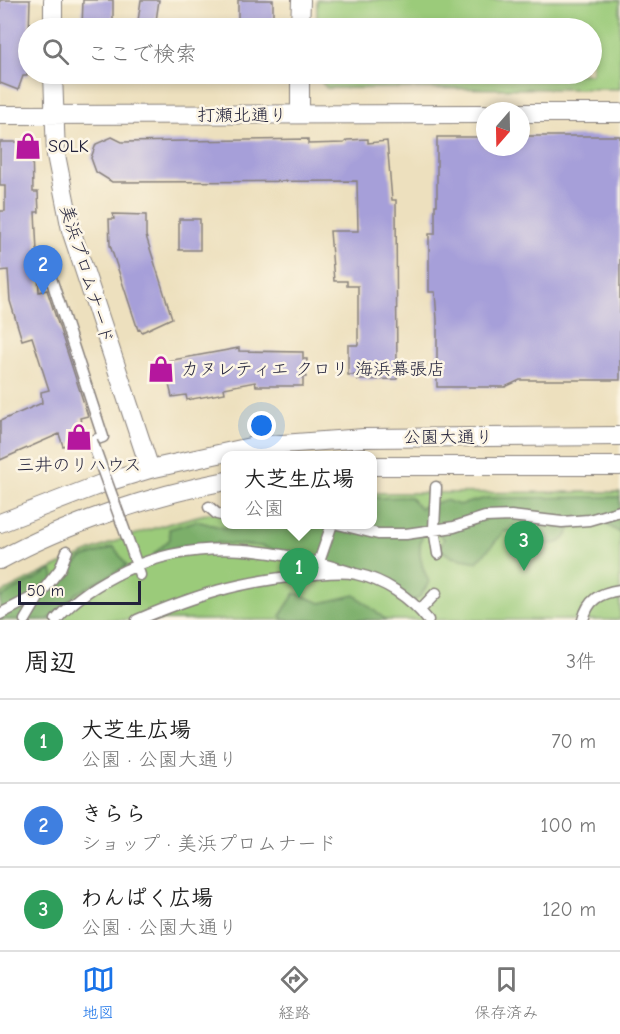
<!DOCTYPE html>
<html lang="ja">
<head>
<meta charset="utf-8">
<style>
	:root { --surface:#fff; --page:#f2f2f2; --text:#222; --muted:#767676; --line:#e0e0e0; --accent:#1a73e8 }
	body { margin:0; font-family:"Comic Neue","Klee One",sans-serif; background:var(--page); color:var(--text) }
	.compass { position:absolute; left:476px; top:102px; width:54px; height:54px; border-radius:50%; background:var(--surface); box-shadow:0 3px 9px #0003; rotate:200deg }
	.scale { position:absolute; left:18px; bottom:15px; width:123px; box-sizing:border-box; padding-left:6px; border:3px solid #22223b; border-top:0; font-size:16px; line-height:21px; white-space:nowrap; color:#22223b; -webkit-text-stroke:4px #fcf5e5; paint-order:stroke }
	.you { position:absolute; left:262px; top:426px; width:21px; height:21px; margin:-15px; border:4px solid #fff; border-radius:50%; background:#1a73e8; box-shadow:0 0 0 9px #1a73e833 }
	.badge { display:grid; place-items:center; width:39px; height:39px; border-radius:50%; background:var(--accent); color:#fff; font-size:20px; font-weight:700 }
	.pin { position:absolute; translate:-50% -50px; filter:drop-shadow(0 2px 3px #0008) }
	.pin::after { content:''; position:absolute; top:32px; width:21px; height:18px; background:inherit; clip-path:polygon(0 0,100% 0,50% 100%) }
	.popup { position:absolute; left:221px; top:451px; width:156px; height:78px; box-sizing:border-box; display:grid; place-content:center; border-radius:12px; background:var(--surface); filter:drop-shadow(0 2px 4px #0005); font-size:20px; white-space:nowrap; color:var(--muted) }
	.popup b { font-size:22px; color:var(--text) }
	.popup::after { content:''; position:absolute; left:50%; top:100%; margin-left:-12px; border:12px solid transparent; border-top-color:var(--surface) }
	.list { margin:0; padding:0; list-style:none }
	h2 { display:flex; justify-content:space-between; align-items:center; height:78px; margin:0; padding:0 24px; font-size:26px }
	h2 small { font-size:20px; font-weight:400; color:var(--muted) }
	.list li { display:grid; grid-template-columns:39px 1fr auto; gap:18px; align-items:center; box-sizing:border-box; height:84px; padding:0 24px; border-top:2px solid var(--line) }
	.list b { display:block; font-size:22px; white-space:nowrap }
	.list p { margin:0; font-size:20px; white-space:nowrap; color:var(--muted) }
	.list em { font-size:20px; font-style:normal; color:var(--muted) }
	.icon { flex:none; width:33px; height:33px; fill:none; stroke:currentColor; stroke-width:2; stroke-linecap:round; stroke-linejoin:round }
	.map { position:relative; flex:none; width:620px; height:620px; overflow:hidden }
	.search { position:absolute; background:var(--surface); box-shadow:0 3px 9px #0003; left:18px; right:18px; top:18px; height:66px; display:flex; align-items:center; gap:15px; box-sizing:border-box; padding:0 21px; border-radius:33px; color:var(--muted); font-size:22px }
	.sheet { height:330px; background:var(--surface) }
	nav { display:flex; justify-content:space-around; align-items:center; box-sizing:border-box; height:84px; border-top:2px solid var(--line); background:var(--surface); font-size:16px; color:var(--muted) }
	nav a { display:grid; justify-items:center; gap:3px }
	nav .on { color:var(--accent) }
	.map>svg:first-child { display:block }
	.green { fill:#9bcb7a; stroke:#5e765a; stroke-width:1.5 }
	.forest { fill:#7caf6a; stroke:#4f6852; stroke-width:1.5 }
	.building { fill:#a69fd9 }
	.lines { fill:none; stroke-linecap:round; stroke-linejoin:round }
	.pedestrian-casing { stroke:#88817c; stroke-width:13 }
	.tertiary-casing { stroke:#88817c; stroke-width:20 }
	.pedestrian { stroke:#fff; stroke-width:10 }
	.tertiary { stroke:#fff; stroke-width:18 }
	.pedestrian-bridge-casing { stroke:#88817c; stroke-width:13; stroke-linecap:butt }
	.pedestrian-bridge { stroke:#fff; stroke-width:10 }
	.labels { text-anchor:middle; stroke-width:5; stroke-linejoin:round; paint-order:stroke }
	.street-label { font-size:18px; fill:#22223b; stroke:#fcf5e5 }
	.poi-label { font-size:18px; fill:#22223b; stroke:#fcf5e5; text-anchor:start }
</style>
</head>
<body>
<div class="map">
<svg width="620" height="620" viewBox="0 0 620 620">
	<rect width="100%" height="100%" fill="#fcf5e5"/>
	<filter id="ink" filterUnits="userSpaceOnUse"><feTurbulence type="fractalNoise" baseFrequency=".0167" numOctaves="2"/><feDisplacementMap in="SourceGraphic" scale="12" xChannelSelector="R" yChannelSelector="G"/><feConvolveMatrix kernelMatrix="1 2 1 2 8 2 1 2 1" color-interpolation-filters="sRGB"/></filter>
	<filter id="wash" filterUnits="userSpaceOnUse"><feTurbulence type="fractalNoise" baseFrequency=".008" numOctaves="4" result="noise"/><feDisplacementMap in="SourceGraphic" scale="24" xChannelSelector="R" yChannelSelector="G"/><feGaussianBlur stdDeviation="1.35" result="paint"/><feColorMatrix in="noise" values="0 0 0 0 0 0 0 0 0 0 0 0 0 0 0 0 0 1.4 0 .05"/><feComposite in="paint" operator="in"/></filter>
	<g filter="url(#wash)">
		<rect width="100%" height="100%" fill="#ede0be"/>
		<!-- green -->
		<path class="green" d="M317 0H620V89L327 88 317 78V74H592V28H317Z
			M620 492V620H0V594C72 556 146 525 225 510L226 524H372L373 493Z"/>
		<!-- forest -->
		<path class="forest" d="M410 497 420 508 445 500 459 505 487 498 620 497V533L604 523 571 526C564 552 543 544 522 539L520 533 505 531 477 562 452 557 439 549 444 539 429 524C415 543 419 562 429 582L420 597 413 601 382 580 260 546 219 543 178 547 153 555 170 539 169 529 196 521 224 528 238 527 237 524H372L373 498Z
			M114 547 127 566 77 593 48 620H0V598L52 570 55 582 82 558Z
			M295 593 321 603 355 595 386 620H284L280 616Z"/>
		<g id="blocks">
			<!-- building -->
			<path class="building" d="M0 0H30L28 70 27 76H23L18 90 0 83Z
				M83 0H113V28H82Z
				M141 0H159L155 28H137Z
				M238 0H273V28H238Z
				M521 136H620V380H520L505 387H437V320L435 292H429V234H435V205H437V137H485V147H521Z
				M112 137 122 142 308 139V144L344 143 347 140 368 139V143L387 141 392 200H396L397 379 358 380V375H348V345H358V286H347V281H334L330 231H358L357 181 112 182 96 172 91 158 96 144Z
				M0 142H32L33 192H38L39 212H35L39 292 47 290 88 416 80 418 85 439 63 446 59 434 0 460V421L42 403 41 392 49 390 32 337 22 340 10 301 8 270 0 271V211H5V186H0Z
				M113 214 146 215V236L172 318 142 332 140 329 138 330 110 245 109 219H114Z
				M179 219H200V250H179Z
				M239 348V351L303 352V359H307L306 377H303V386H256L255 382 224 388 225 393 187 400 186 395 172 397 167 376 159 378 156 363Z"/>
		</g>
	</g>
	<g filter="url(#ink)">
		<use href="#blocks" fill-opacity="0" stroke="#88817c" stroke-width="1.5"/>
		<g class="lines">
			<defs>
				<path id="pedestrian" d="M48 269 103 437 92 441
					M436 487 434 529 438 554
					M209 507 217 514 226 516
					M338 524 378 534H406L454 527 485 517 511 516 562 522 589 520 620 511
					M132 551 140 575
					M319 562 332 524
					M420 610 436 593
					M0 614 41 593 60 569 67 551
					M25 620 41 593
					M56 620C76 597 99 583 126 570 201 536 277 549 353 573
					M137 620C199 594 238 582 305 575 321 574 340 570 356 574 384 580 410 597 428 620
					M583 620C588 599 600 593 620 590"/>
				<path id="tertiary" d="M53 0V28
					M300 28 301 0
					M53 74 56 155 71 230 150 469
					M521 113H620
					M300 114V74
					M0 115 485 114
					M372 466H620
					M0 523 101 484 150 469 255 446 364 438 620 436
					M0 560C65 524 153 495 226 481"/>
			</defs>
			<!-- pedestrian casing -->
			<use href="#pedestrian" class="pedestrian-casing"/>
			<!-- tertiary casing -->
			<use href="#tertiary" class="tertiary-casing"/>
			<!-- pedestrian -->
			<use href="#pedestrian" class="pedestrian"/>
			<!-- tertiary -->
			<use href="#tertiary" class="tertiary"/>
			<defs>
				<path id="pedestrian-bridge" d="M92 441 132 551"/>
			</defs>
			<!-- pedestrian-bridge casing -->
			<use href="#pedestrian-bridge" class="pedestrian-bridge-casing"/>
			<!-- pedestrian-bridge -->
			<use href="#pedestrian-bridge" class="pedestrian-bridge"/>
		</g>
	</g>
	<!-- icons -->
	<defs>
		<symbol id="shop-bare" viewBox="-9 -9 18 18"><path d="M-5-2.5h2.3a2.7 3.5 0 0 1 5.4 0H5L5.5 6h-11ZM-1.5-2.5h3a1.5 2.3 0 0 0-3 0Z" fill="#b5179e" stroke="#fcf5e5" stroke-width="2.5" paint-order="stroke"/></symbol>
	</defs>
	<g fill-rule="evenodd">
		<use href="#shop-bare" x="9" y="127" width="38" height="38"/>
		<use href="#shop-bare" x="142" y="350" width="38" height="38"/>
		<use href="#shop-bare" x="60" y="418" width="38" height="38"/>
	</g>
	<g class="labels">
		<!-- street labels -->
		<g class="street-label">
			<text x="242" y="121">打瀬北通り</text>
			<text transform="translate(87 274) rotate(73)" y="6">美浜プロムナード</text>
			<text x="448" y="443">公園大通り</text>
		</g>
		<!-- poi labels -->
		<g class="poi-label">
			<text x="48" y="152">SOLK</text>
			<text x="181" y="375">カヌレティエ クロリ 海浜幕張店</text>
			<text x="79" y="471" text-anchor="middle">三井のリハウス</text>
		</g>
	</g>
</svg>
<svg class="compass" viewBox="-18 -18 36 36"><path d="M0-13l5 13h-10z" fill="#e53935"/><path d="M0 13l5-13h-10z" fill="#767676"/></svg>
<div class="scale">50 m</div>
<div class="you"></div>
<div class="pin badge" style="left:299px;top:598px;background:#2e9e5b">1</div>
<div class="popup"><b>大芝生広場</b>公園</div>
<div class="pin badge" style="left:43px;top:295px;background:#3f7fe0">2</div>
<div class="pin badge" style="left:524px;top:571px;background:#2e9e5b">3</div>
<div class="search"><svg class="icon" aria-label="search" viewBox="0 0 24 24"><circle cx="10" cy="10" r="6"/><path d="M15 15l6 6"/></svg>ここで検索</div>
</div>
<section class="sheet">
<h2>周辺<small>3件</small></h2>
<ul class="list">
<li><span class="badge" style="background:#2e9e5b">1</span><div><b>大芝生広場</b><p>公園 · 公園大通り</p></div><em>70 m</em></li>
<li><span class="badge" style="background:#3f7fe0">2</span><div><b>きらら</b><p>ショップ · 美浜プロムナード</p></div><em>100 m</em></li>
<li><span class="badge" style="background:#2e9e5b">3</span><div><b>わんぱく広場</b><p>公園 · 公園大通り</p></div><em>120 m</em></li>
</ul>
</section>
<nav>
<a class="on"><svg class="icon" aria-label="map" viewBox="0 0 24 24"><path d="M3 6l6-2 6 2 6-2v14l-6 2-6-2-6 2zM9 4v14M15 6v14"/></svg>地図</a>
<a><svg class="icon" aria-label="directions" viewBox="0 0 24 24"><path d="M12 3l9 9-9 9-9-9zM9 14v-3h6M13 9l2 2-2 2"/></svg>経路</a>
<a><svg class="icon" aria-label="saved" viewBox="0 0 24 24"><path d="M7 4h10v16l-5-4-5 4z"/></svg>保存済み</a>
</nav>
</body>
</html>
